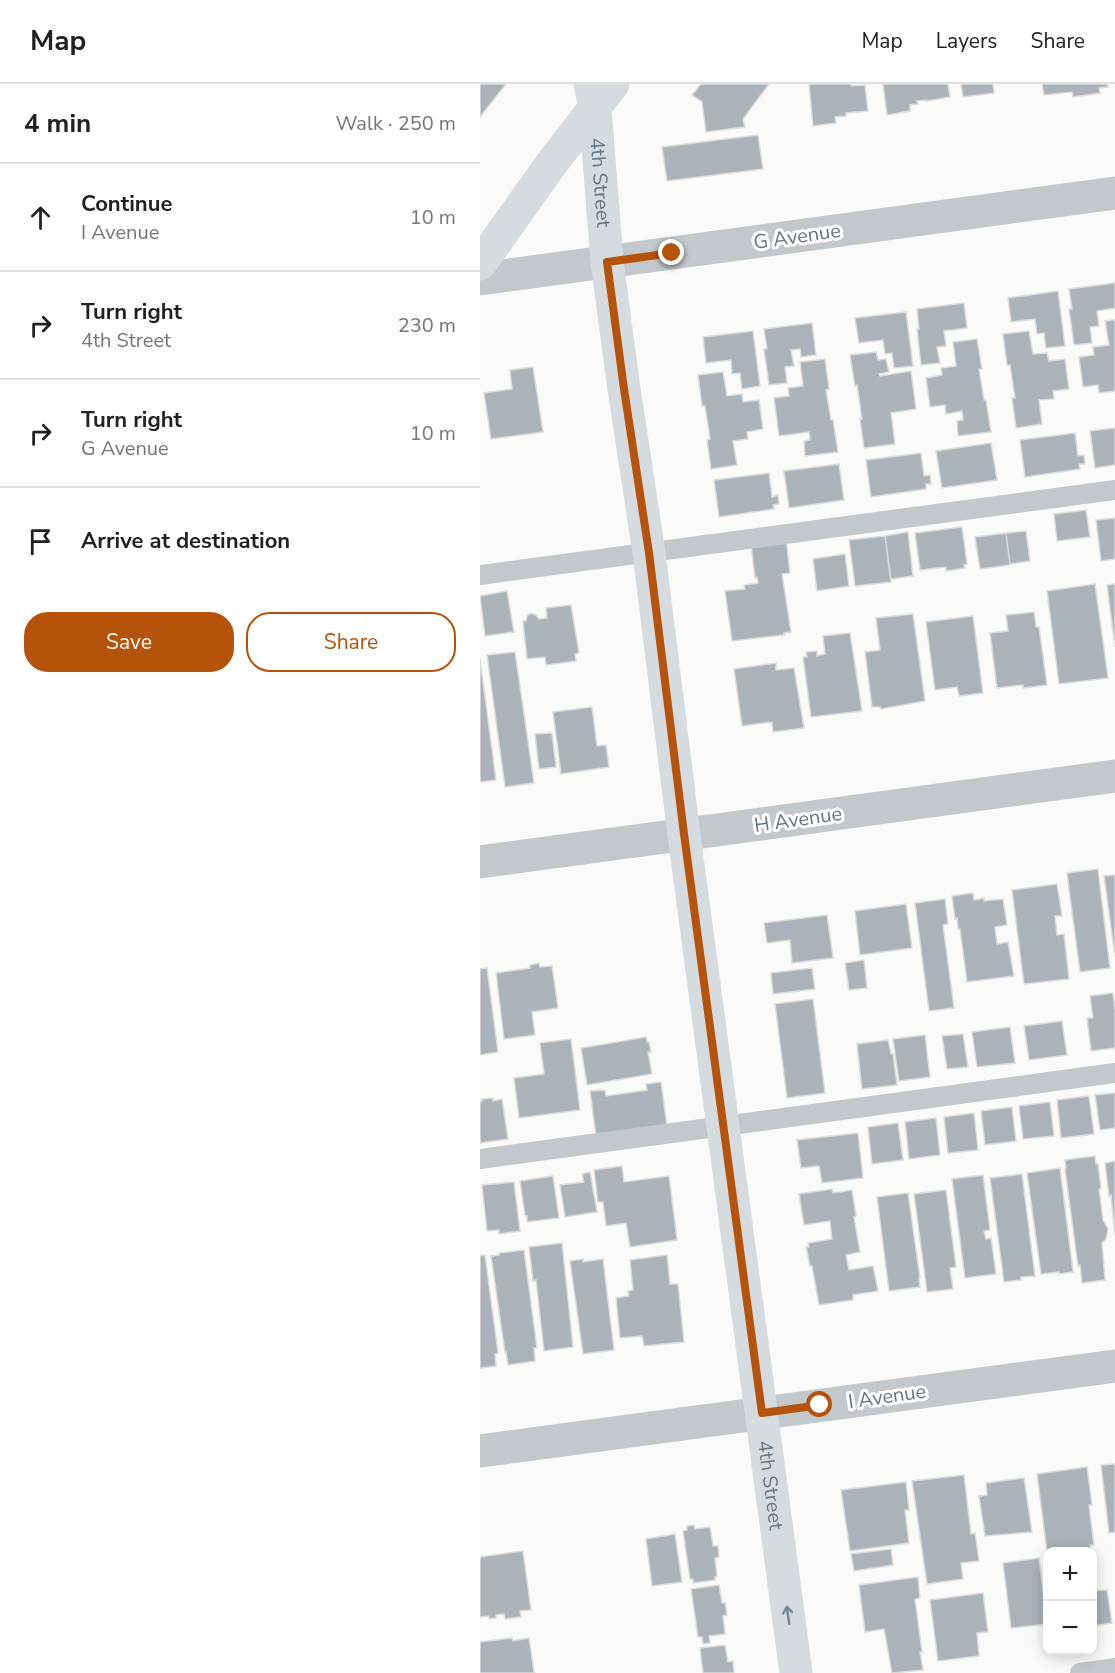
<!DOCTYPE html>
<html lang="en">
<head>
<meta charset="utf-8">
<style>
	:root { --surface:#fff; --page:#f6f6f6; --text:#202124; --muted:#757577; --line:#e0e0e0; --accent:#b45309 }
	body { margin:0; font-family:"Nunito Sans",sans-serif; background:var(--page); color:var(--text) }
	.controls { position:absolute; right:18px; bottom:18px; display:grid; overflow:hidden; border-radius:12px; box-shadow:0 3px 15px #0003 }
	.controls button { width:54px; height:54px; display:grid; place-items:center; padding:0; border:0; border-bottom:2px solid var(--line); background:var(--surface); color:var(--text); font:30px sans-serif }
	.stop { position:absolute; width:18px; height:18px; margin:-14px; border:4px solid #b45309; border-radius:50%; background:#fff }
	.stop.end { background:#b45309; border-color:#fff; box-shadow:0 2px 6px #0008 }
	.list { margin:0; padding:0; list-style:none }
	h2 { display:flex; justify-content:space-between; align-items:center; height:78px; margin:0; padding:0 24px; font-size:26px }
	h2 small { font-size:20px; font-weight:400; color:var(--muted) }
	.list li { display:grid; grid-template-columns:39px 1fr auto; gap:18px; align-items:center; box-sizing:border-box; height:108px; padding:0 24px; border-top:2px solid var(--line) }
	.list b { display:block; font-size:22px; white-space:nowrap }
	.list p { margin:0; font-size:20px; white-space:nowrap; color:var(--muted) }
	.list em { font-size:20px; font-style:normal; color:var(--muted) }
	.actions { display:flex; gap:12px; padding:18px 24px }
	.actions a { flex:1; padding:14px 0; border:2px solid var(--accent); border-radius:24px; text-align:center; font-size:21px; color:var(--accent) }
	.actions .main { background:var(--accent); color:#fff }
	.icon { flex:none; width:33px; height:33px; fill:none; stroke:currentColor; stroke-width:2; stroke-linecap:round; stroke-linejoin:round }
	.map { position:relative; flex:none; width:635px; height:1589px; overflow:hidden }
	header { display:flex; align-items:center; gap:36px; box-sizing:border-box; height:84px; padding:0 30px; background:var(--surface); border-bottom:2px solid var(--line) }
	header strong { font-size:28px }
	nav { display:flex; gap:33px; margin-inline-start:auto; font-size:21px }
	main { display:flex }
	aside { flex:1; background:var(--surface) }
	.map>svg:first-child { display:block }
	.building { fill:#aab3b9; stroke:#dcdcda; stroke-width:1.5 }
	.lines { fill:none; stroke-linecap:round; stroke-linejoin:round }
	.lane { stroke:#c3c8cc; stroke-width:20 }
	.street { stroke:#c3c8cc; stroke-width:33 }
	.secondary { stroke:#d6dbdf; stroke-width:33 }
	.primary { stroke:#d6dbdf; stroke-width:33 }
	.oneway { stroke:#768591 }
	.route { stroke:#b45309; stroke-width:8 }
	.labels { text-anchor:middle; stroke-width:6; stroke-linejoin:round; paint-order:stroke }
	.street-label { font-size:20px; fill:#657683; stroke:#fff }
</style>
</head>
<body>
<header>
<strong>Map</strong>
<nav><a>Map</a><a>Layers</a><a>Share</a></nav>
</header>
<main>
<aside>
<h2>4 min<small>Walk · 250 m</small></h2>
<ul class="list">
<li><svg class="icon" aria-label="ahead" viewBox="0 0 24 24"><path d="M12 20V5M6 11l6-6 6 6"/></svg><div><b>Continue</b><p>I Avenue</p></div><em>10 m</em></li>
<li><svg class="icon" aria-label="right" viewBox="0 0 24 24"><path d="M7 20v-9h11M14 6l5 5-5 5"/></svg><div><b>Turn right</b><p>4th Street</p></div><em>230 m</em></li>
<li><svg class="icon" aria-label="right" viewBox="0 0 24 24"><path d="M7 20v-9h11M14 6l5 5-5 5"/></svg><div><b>Turn right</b><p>G Avenue</p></div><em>10 m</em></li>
<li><svg class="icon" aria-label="arrive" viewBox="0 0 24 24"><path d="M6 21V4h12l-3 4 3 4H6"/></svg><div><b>Arrive at destination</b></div></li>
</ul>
<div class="actions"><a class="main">Save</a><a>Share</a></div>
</aside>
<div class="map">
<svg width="635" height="1589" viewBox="0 0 635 1589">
	<rect width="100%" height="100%" fill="#fafaf8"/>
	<!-- building -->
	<path class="building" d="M0 0H26L0 33Z
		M221 0H289L263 35 265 43 226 48 222 18 212 11Z
		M329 0H371V2L385 1 388 27 366 29V32L355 33 356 39 333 42Z
		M403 0H468L470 13 446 17V16L437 17 438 20 430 21V27L407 31Z
		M481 0H513L514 9 483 13Z
		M562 0H627L628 3 619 4 620 9 593 13 592 8 564 11Z
		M278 51 283 85 187 97 182 63Z
		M635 199V224L617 227 619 242 610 243 612 259 594 261 589 225H592L589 205Z
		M578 207 585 262 566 264 564 249 557 250 555 235 531 238 528 214Z
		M484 219 487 244 464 247 466 262 457 263 460 279 441 281 437 245H439L437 225Z
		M426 228 433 282 414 284 412 269 405 270 403 256 379 259 375 234Z
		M635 236V310V307L619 309 618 301 603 303 599 273 614 271 613 263 629 261 625 237Z
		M332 239 336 271 321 273 320 265 311 266 314 282 305 283 307 299 289 301 284 265H287L284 245Z
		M273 247 280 302 262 305 260 289 252 290 251 276 226 279 223 253Z
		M549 247 553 270 567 269 569 277 585 275 589 305 573 307 574 315 559 316 562 340 536 344 532 314H535L530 281H527L523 250Z
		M497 255 502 285H499L504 316H506L511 348 478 352 477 337 483 336 482 327 466 330 465 321 450 323 446 294 462 291 461 284 476 282 473 258Z
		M396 268 398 276 406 275 409 288 399 290 400 292 431 287 436 325 411 329 415 360 384 364 380 335H382L377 301 375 302 370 271Z
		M345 275 349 305 346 306 351 336H353L358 368 325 372 324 357 330 356 329 348 299 352 294 314 309 312 308 304 323 302 320 278Z
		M53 283 63 348 11 355 4 309 32 305 30 286Z
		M243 288 247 312 262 310 263 318 279 316 283 345 267 348 268 355 253 357 257 381 231 385 227 356 230 355 225 322H222L218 291Z
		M635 344V381L615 384 610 347Z
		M595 349 598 372 604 371 605 380H599L600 385 545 393 540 356Z
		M511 359 517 396 462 404 456 367Z
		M441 369 444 392 450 391 451 400H446V405L391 413 386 376Z
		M359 380 364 416 309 424 304 387Z
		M289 389 292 413 298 411 299 420 293 421 294 425 239 433 234 396Z
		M606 426 610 453 577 457 574 430Z
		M635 434V475L621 477 616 436Z
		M482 443 487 480 484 481 485 484 466 487V483L440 486 435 449Z
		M546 447 550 477 530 480 526 449Z
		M428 448 433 492 411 495 405 452Z
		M526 449 530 481 500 485 495 453Z
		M405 452 411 498 375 502 369 456Z
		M306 455 310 489 302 490 311 548 304 549V551L252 557 245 507 265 505 264 501 278 499 277 493 275 494 271 460Z
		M365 470 369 502 337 507 333 475Z
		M615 500 628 594 579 600 567 507Z
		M635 500V563L627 501Z
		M27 507 34 548 5 552 0 512Z
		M91 521 99 569 95 570 96 577 66 581 65 573 47 575 43 537H46L47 532 51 529 56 531 59 535 67 534 66 524Z
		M554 528 556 543H559L567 601 543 604V601L517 604 510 549 528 547 526 531Z
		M433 530 445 617 401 625 400 623H392L385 568 400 566 396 534Z
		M493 532 503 609 479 612 477 603 455 606 446 538Z
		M370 549 382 627 331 633 323 573H327L326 568 337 567V572L345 570 343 552Z
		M35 568 54 699 25 703 7 571Z
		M0 575 16 696 0 698Z
		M296 579V586L314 584 324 644 293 648 292 638 262 642 254 585Z
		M112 623 117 662 126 661 129 683 81 690 73 628Z
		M72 649 76 683 59 685 55 650Z
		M618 785 630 884 600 888 587 789Z
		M635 791V873L624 792Z
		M577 800 582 832H575L577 851 584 850 589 895 544 900 532 806Z
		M493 809 494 816 504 814V817L523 815 527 841 515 843 517 860 528 858 534 892 487 898 480 845H478L477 834 475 835 472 812Z
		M465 815 468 840 463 841 474 924 449 927 435 819Z
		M426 820 432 864 380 871 375 827Z
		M347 831 353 874 312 879 310 856 287 859 284 839Z
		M384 876 387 904 369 906 365 879Z
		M59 879 60 883 72 882 78 924 52 928 55 951 24 955 16 889 50 884V881Z
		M7 884 18 968 0 971V885Z
		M332 884 335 905 293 910 291 889Z
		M633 909 635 926V964L611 967 607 934H613L610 912Z
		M333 915 345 1009 307 1014 295 920Z
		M582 937 587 971 549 976 544 942Z
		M530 943 535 979 497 983 492 948Z
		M483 950 488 983 467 985 462 952Z
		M445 951 450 993 419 997 413 955Z
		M166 953 167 958H169L171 968H168L172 990 107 1001 101 964Z
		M91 955 100 1026 39 1034 34 994 64 990 60 959Z
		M408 956 411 970H413L417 1001 382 1005 377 960Z
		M181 998 187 1042 116 1052 110 1007 125 1006 126 1012 167 1006 166 1000Z
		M635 1009V1044L620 1046 615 1011Z
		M609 1012 614 1050 581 1054 577 1016Z
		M13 1014V1017L22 1015 28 1055 0 1059V1018L2 1017V1015Z
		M570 1018 574 1052 543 1055 539 1022Z
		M532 1023 536 1057 505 1061 501 1027Z
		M494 1029 498 1066 468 1069 464 1033Z
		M456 1034 460 1071 429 1075 425 1038Z
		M418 1039 423 1076 392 1080 388 1043Z
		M378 1049 383 1094 342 1099 339 1082 321 1084 317 1056Z
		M615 1072 616 1080H618L621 1105H619L623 1136 628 1145 626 1155 622 1159 625 1196 602 1199 600 1181 598 1182 585 1085 586 1084 585 1076Z
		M635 1077V1151L631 1111 629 1112 625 1079Z
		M142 1082 144 1098 189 1092 197 1156 150 1163 146 1139 126 1142 123 1118H118L114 1086Z
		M580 1084 593 1188 579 1190V1188L561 1190 547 1089Z
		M110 1088 117 1128 85 1133 80 1101 104 1098 102 1090Z
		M542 1090 555 1192 541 1193V1196L524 1198 510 1094Z
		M503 1091 510 1146 504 1147 506 1155 511 1154 516 1190 485 1194 472 1095Z
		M73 1092 79 1134 47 1138V1132H45L40 1097Z
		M34 1098 40 1147 19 1150V1146L7 1147 2 1101Z
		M352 1105 353 1109 372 1106 376 1132 374 1133 380 1168 366 1171 369 1186 393 1182 398 1207 373 1211V1216L339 1221 332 1182H330L326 1163H329L328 1159 352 1155 350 1137 324 1141 319 1110Z
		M466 1106 476 1183 470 1184 473 1205 447 1208 434 1110Z
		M428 1109 440 1194H439L440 1203 409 1207 397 1113Z
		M82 1159 93 1263 64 1267 56 1196 53 1197 49 1163Z
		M44 1166 57 1264H54L55 1277 28 1281 26 1268H25L11 1172 19 1171V1169Z
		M5 1171 18 1269 15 1270 16 1282 0 1284V1172Z
		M187 1171 190 1200H198L204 1258 164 1262 162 1252 140 1254 136 1214 149 1212 148 1207 153 1206 150 1176Z
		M103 1175V1178L123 1175 134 1266 103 1270 90 1177Z
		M635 1380V1448L629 1449 621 1381Z
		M607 1383 612 1421H609L614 1461H610L611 1468H589V1464L567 1467 557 1390Z
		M484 1391 491 1450 495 1449 499 1477 481 1479 483 1495 447 1500 432 1397Z
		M544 1394 552 1448 505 1452 499 1412 507 1411 506 1399Z
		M426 1398 429 1426H425L429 1459 370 1467 361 1406Z
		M214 1441 215 1445 230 1443 233 1462H238L239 1473 235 1474 237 1492 235 1493V1496L213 1499V1495H210L203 1447 207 1446V1442Z
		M195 1450 202 1498 172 1502 166 1455Z
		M411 1465 413 1481 374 1487 371 1470Z
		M43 1467 51 1526 40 1527 41 1533 25 1535 24 1530 16 1531V1534L9 1535V1532L0 1533V1473Z
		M559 1474 567 1540 531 1544 523 1479Z
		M438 1493 440 1514 435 1515 442 1568H440L443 1586 412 1589 404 1545 385 1548 379 1501Z
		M239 1501 242 1519H245L247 1531 243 1532 245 1550 229 1552 230 1559 223 1560 222 1553H218L211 1505Z
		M627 1506 632 1539 612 1542V1507Z
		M503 1509 508 1548 497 1549 499 1572 458 1577 450 1516Z
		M32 1554 33 1557 49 1554 54 1588 55 1589H0V1558Z
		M245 1561 248 1578 253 1577 254 1589H223L220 1564Z"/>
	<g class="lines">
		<!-- lane -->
		<path class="lane" d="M0 491 635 406
			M0 1075 635 989
			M600 1589 635 1584"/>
		<!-- street -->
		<path class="street" d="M0 195 635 109
			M0 778 635 692
			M0 1367 635 1282"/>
		<!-- secondary -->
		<path class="secondary" d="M0 180 72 79 133 0"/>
		<!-- primary -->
		<path class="primary" id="s1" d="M110 0 115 24 127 178 144 305 169 469 204 751 316 1589"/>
	</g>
	<!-- one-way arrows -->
	<defs><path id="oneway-shaft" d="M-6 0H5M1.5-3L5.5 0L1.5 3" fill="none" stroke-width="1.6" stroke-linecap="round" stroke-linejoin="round" transform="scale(1.5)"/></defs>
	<use class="oneway" href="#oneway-shaft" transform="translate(308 1531) rotate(-98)"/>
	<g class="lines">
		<!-- route -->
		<path class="route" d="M192 169 127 178 144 305 169 469 204 750 282 1329 340 1321"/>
	</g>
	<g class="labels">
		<!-- street labels -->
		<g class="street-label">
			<text dy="7" stroke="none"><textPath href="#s1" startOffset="99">4th Street</textPath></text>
			<text transform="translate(317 152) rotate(-8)" y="7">G Avenue</text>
			<text transform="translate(318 735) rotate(-8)" y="7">H Avenue</text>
			<text transform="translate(407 1312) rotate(-8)" y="7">I Avenue</text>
			<text dy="7" stroke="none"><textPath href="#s1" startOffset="1413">4th Street</textPath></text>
		</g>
	</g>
</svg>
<div class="controls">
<button>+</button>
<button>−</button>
</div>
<div class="stop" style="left:340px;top:1321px"></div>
<div class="stop end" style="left:192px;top:169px"></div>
</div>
</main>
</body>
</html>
